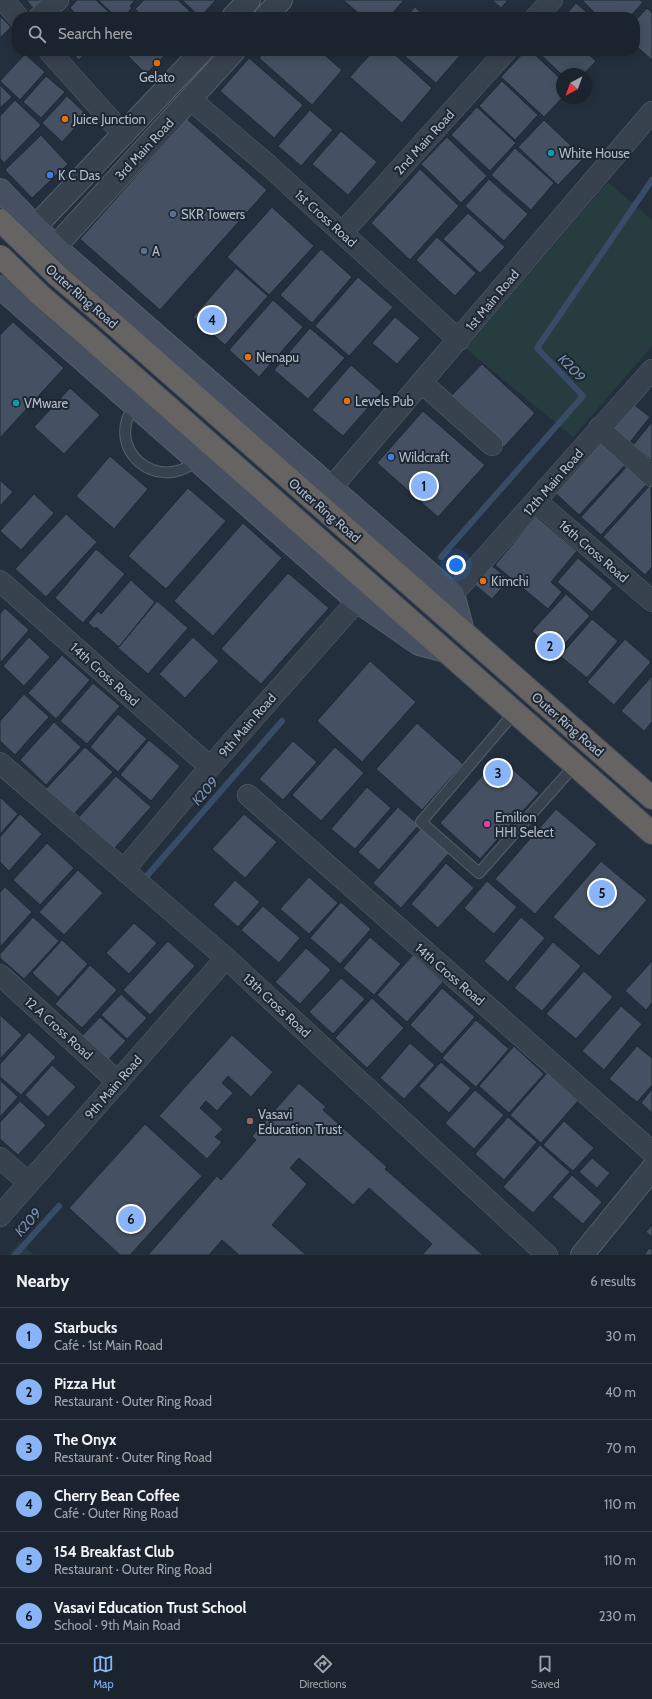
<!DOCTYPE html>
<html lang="en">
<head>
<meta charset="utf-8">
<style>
	:root { --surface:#1b232e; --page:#282f3a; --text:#f1f3f6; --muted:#a0a4aa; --line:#39404a; --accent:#8ab4f8 }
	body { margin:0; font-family:Cabin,sans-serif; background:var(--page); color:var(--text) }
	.compass { position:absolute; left:556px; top:68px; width:36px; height:36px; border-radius:50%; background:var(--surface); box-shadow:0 2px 10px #0003; rotate:221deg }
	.you { position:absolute; left:456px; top:565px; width:14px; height:14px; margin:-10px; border:3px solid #fff; border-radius:50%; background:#1a73e8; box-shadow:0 0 0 6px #1a73e833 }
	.badge { display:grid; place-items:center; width:26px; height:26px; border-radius:50%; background:var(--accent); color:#111; font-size:13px; font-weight:700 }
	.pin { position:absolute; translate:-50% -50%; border:2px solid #fff; box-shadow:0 1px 4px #0006 }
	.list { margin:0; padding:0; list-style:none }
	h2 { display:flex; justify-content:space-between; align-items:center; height:52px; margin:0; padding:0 16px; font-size:17px }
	h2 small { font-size:13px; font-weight:400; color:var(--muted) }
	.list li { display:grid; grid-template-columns:26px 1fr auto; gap:12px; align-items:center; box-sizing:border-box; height:56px; padding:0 16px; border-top:1px solid var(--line) }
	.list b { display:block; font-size:15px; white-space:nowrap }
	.list p { margin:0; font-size:13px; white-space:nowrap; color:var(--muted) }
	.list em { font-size:13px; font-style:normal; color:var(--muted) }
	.icon { flex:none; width:22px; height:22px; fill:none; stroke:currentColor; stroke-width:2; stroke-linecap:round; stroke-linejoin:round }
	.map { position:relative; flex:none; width:652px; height:1255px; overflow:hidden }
	.search { position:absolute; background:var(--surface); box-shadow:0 2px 10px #0003; left:12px; right:12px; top:12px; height:44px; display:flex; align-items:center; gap:10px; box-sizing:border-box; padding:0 14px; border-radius:16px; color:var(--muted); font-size:15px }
	.sheet { height:388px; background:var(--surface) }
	nav { display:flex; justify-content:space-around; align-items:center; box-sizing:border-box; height:56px; border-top:1px solid var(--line); background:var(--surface); font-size:11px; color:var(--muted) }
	nav a { display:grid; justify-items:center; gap:2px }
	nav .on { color:var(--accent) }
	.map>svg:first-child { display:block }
	.green { fill:#263c3f }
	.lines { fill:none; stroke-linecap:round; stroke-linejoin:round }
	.stream { stroke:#394c67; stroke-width:6 }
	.building { fill:#455162; stroke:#1f2835 }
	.service-casing { stroke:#565f6c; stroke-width:12 }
	.minor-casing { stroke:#565f6c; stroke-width:22 }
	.tertiary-casing { stroke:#565f6c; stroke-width:24 }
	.secondary-casing { stroke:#565f6c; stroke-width:24 }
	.trunk-casing { stroke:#434c59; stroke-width:24 }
	.service { stroke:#38414e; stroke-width:10 }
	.minor { stroke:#38414e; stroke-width:21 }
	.tertiary { stroke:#38414e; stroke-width:22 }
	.secondary { stroke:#465061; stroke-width:22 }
	.trunk { stroke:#656462; stroke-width:22 }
	.trunk-bridge-casing { stroke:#434c59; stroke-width:24; stroke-linecap:butt }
	.trunk-bridge { stroke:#656462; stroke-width:22 }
	.food-dot { fill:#e8710a; stroke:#1d2633; stroke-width:1.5 }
	.culture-dot { fill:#0f9aa8; stroke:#1d2633; stroke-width:1.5 }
	.shop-dot { fill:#3f7fe0; stroke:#1d2633; stroke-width:1.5 }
	.service-dot { fill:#5c6f8a; stroke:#1d2633; stroke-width:1.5 }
	.hotel-dot { fill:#d1479c; stroke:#1d2633; stroke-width:1.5 }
	.education-dot { fill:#8d6e63; stroke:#1d2633; stroke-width:1.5 }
	.labels { text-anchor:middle; stroke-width:4; stroke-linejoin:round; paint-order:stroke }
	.poi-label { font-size:13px; fill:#b4bcc9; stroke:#1d2633; text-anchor:start }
	.street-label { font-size:13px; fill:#b4bcc9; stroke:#1d2633 }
	.water-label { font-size:14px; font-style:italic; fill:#7c92b1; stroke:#1d2633 }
</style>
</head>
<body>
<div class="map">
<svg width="652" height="1255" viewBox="0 0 652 1255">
	<rect width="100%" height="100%" fill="#242f3e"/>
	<!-- green -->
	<path class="green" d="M608 182 652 220V346L573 437 465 348Z
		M20 1242 34 1255H8Z"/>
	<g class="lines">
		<!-- stream -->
		<path class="stream" d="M441 557 583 396 537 348 652 180
			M146 877 282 721
			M15 1255 59 1206"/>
	</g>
	<!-- building -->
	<path class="building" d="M26 0H43L34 9Z
		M77 0H96L114 17H79L70 8Z
		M98 0H135L130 6 132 8 124 17H116Z
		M144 0H178L196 17H144L135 9Z
		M182 0H216L200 17Z
		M343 0H404L389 17H363Z
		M492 0H508L501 8Z
		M582 0H640L643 2 630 17H599Z
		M576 3 592 17H564Z
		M415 7 426 17H406Z
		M647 8 652 13V60L635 45V21Z
		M0 16 11 27 0 38Z
		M70 51H87L79 60Z
		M123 51H167L168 52 146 74Z
		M265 51H320L342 70 312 105 259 58Z
		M373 51H391L432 88 402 123 350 77Z
		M399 51H464L436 83Z
		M525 51H531L562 80V98L544 117 501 77Z
		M537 51H585L596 61 584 74 562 75Z
		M25 54 45 72 20 100 0 81Z
		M249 58 303 105 274 138 220 91Z
		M46 76 65 92 41 118 23 102Z
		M502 81 538 115 515 140 479 106Z
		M0 85 12 97 0 108Z
		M67 96 87 115 62 142 42 123Z
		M15 100 41 125 4 163 0 158V116Z
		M477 107 516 143 490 171 451 135Z
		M310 110 333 130 301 166 278 146Z
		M187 119 267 190 160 310 80 239Z
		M544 120 584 158 558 185 518 147Z
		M341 131 377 162 348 195 312 164Z
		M41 135 68 164 32 198 5 170Z
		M447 137 487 176 461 203 421 164Z
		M515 148 554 183 531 210 491 175Z
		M420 169 459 206 410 260 371 223Z
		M489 179 528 214 504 241 465 206Z
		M272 207 314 246 269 295 227 257Z
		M468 213 505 247 480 273 443 239Z
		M437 237 476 273 455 296 416 260Z
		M321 249 352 277 312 323 280 295Z
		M236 268 268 296 225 345 193 317Z
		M358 277 393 307 349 356 315 326Z
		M273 300 303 327 259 377 229 350Z
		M395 317 420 338 397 364 372 343Z
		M13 322 64 368 0 438V335Z
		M310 328 345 358 308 399 274 370Z
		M482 364 535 413 504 447 450 397Z
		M351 365 382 392 343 436 312 410Z
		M70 388 100 415 64 454 34 427Z
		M632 403 650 417 630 442 612 427Z
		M423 411 485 465 438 517 377 463Z
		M652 422V461L633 445Z
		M597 435 627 463 579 515 549 487Z
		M110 456 148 489 114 529 76 496Z
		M628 465 648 483 601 535 581 517Z
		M0 480 13 492 0 506Z
		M651 484 652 567 645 575 603 537Z
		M188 488 226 521 166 589 128 556Z
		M34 494 54 513 21 550 0 531Z
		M66 514 97 542 46 597 15 569Z
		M536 516 577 551 551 582 562 592 548 609 495 565Z
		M243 523 282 558 213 636 174 601Z
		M96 549 125 574 83 623 55 598Z
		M578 558 613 588 592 612 557 582Z
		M491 565 509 580 492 599 474 584Z
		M288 573 329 608 261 684 221 649Z
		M131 580 155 602 119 647 96 627 95 629 88 623 98 611 101 614Z
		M566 594 590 616 556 653 532 631Z
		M157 601 188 628 148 674 118 648Z
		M5 608 29 630 0 663V614Z
		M592 619 618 641 587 678 560 656Z
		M29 637 50 657 24 686 3 666Z
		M193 637 219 661 185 698 159 674Z
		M625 639 651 662 614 705 587 682Z
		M62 655 90 680 56 719 28 693Z
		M370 661 416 702 362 762 317 721Z
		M652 676V722L644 731 621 711Z
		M93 683 120 706 87 744 60 721Z
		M24 694 49 717 15 755 0 741V721Z
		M118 714 147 739 118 772 90 747Z
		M54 722 81 747 46 785 20 760Z
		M417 723 463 764 422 810 376 769Z
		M149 740 180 766 151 801 120 775Z
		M293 741 317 762 283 800 259 779Z
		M85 747 113 772 72 816 44 791Z
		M335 747 364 773 321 821 292 795Z
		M499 757 539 793 480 859 440 823Z
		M116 776 151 807 113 850 78 818Z
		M367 787 391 808 355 849 331 829Z
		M0 797 18 814 0 834Z
		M398 807 419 825 379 870 358 852Z
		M556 809 597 844 535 914 495 879Z
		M20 814 42 834 9 871 0 862V837Z
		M244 814 277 842 245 878 212 849Z
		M422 827 450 852 401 908 373 883Z
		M47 843 74 868 40 905 13 880Z
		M601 861 647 900 599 956 553 917Z
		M446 863 474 888 438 928 411 904Z
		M78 870 103 893 64 935 39 912Z
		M309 877 338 903 309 934 280 909Z
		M235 880 260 902 238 927 213 905Z
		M487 881 517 907 494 934 464 908Z
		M5 887 32 912 0 947V892Z
		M341 902 371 929 340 964 310 938Z
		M263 906 300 938 279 963 241 930Z
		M33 917 59 941 24 979 0 958V954Z
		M521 917 545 938 508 982 484 961Z
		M134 923 157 943 129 974 106 953Z
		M370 937 401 964 374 995 343 968Z
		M62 940 88 964 58 997 32 973Z
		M168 941 195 966 150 1015 123 990Z
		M553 942 581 966 542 1011 514 988Z
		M306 948 331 970 300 1004 275 982Z
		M413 955 443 982 407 1022 377 995Z
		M652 961V1003L646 1010 625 991Z
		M90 965 117 990 82 1028 55 1004Z
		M584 971 613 997 576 1039 546 1014Z
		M341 978 365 999 333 1034 309 1012Z
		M442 988 475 1017 442 1054 410 1025Z
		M121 994 147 1018 127 1039 101 1015Z
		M372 998 404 1028 367 1068 335 1038Z
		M621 1006 642 1024 604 1070 582 1051Z
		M0 1015 22 1035 0 1059Z
		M100 1017 126 1041 108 1060 82 1036Z
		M476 1020 509 1049 476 1087 442 1058Z
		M29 1032 56 1057 21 1095 0 1077V1064Z
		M232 1035 273 1072 251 1097 228 1076 222 1083 233 1093 217 1111 206 1101 200 1108 223 1129 215 1137 222 1142 207 1159 159 1116Z
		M410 1043 435 1065 404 1099 380 1078Z
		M514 1046 544 1074 509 1113 479 1086Z
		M637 1046 652 1058V1085L637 1102 609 1079Z
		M441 1062 471 1088 449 1113 419 1086Z
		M52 1065 76 1087 48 1117 25 1095Z
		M547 1073 578 1101 541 1143 510 1115Z
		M0 1080 18 1097 0 1117Z
		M299 1083 326 1107 323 1110 387 1167 385 1169 483 1255H422L432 1244 369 1188 353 1205 299 1158 290 1168 307 1184 272 1225 306 1255H239L222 1240 209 1255H148L217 1176 221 1180 256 1140 252 1136Z
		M652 1089V1113L641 1103Z
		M475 1090 504 1115 474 1149 445 1123Z
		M20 1101 46 1125 18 1155 0 1139V1122Z
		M508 1117 537 1142 504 1180 475 1154Z
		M564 1121 594 1148 573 1171 543 1145Z
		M145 1124 202 1176 130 1255H120L69 1208Z
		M540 1145 570 1172 533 1213 503 1187Z
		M592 1158 610 1173 597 1188 579 1172Z
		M572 1175 602 1202 583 1224 552 1197Z
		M652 1225V1237L646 1232Z
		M649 1248 652 1250V1255H644Z"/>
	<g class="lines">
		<defs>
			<path id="service" d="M134 406C104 449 157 494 196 461
				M515 712 421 822 479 873 575 765"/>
			<path id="minor" d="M3 0 18 17
				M39 17 58 0
				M536 17 552 0
				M49 51 124 135
				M190 99 268 165 459 340
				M342 233 506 51
				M422 383 492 445
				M599 428 652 476
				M332 487 652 112
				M536 501 652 601
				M0 581 210 767
				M453 594 652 370
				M0 763 226 958 547 1255
				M248 795 652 1152
				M124 870 210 767 357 601
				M0 975 118 1082
				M0 1158 29 1183
				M0 1216 226 958"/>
			<path id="tertiary" d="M233 17 249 0
				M265 17 281 0
				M35 227 202 51
				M55 247 234 51
				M582 1255 652 1169"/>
			<path id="secondary" d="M0 190 55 247 453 594 463 631
				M0 287 357 601 419 644 445 651"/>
			<path id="trunk" d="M108 319 652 798
				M90 338 652 833"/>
		</defs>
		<!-- service casing -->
		<use href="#service" class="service-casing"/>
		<!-- minor casing -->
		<use href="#minor" class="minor-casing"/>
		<!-- tertiary casing -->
		<use href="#tertiary" class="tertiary-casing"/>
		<!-- secondary casing -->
		<use href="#secondary" class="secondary-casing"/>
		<!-- trunk casing -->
		<use href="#trunk" class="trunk-casing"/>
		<!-- service -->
		<use href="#service" class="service"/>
		<!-- minor -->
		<use href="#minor" class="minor"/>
		<!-- tertiary -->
		<use href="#tertiary" class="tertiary"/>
		<!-- secondary -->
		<use href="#secondary" class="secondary"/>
		<!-- trunk -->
		<use href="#trunk" class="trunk"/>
		<defs>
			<path id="trunk-bridge" d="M0 220 59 277 108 319
				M0 256 40 295 90 338"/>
		</defs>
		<!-- trunk-bridge casing -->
		<use href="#trunk-bridge" class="trunk-bridge-casing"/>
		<!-- trunk-bridge -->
		<use href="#trunk-bridge" class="trunk-bridge"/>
	</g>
	<!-- markers -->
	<g class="food-dot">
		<circle cx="157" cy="63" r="4"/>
		<circle cx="65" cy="119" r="4"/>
		<circle cx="248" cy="357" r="4"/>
		<circle cx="347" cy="401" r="4"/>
		<circle cx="483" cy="581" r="4"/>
	</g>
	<g class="culture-dot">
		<circle cx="551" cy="153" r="4"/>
		<circle cx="16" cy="403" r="4"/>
	</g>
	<g class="shop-dot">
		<circle cx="50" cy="175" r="4"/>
		<circle cx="391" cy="457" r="4"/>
	</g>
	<g class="service-dot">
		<circle cx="173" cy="214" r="4"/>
		<circle cx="144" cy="251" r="4"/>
	</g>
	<circle class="hotel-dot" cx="487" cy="824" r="4"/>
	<circle class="education-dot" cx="250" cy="1121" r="4"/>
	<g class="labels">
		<!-- poi labels -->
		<g class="poi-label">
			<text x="157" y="82" text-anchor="middle">Gelato</text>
			<text x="73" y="124">Juice Junction</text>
			<text x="559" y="158">White House</text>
			<text x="58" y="180">K C Das</text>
			<text x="181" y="219">SKR Towers</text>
			<text x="152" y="256">A</text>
			<text x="256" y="362">Nenapu</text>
			<text x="355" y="406">Levels Pub</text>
			<text x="24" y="408">VMware</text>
			<text x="399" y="462">Wildcraft</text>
			<text x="491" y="586">Kimchi</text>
			<text x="495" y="822">Emilion<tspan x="495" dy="15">HHI Select</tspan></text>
			<text x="258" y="1119">Vasavi<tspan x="258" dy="15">Education Trust</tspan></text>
		</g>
		<!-- street labels -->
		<g class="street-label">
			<text transform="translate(424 142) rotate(-48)" y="5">2nd Main Road</text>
			<text transform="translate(144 149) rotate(-47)" y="5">3rd Main Road</text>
			<text transform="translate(326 218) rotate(42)" y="5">1st Cross Road</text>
			<text transform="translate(82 296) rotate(41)" y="5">Outer Ring Road</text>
			<text transform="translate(492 300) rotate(-50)" y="5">1st Main Road</text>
			<text transform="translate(553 482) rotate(-49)" y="5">12th Main Road</text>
			<text transform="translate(325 510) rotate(41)" y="5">Outer Ring Road</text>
			<text transform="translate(594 551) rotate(41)" y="5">16th Cross Road</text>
			<text transform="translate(105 674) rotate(42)" y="5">14th Cross Road</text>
			<text transform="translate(568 724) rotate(41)" y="5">Outer Ring Road</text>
			<text transform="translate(247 725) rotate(-49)" y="5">9th Main Road</text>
			<text transform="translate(450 974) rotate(41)" y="5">14th Cross Road</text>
			<text transform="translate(277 1005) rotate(43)" y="5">13th Cross Road</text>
			<text transform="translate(59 1028) rotate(42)" y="5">12 A Cross Road</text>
			<text transform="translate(113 1087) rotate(-49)" y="5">9th Main Road</text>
		</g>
		<!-- water labels -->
		<g class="water-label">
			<text transform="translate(572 368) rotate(46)" y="5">K209</text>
			<text transform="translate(205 791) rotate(-49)" y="5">K209</text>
			<text transform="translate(28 1222) rotate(-48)" y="5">K209</text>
		</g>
	</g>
</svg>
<svg class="compass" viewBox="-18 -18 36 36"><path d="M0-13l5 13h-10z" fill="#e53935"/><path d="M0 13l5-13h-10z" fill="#a0a4aa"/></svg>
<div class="you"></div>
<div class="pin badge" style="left:424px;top:486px">1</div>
<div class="pin badge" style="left:550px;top:646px">2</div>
<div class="pin badge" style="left:498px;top:773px">3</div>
<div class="pin badge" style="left:212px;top:320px">4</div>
<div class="pin badge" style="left:602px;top:893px">5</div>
<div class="pin badge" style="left:131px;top:1219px">6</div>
<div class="search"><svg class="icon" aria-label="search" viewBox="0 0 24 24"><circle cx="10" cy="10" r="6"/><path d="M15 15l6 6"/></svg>Search here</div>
</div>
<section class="sheet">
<h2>Nearby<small>6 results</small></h2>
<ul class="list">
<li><span class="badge">1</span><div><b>Starbucks</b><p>Café · 1st Main Road</p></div><em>30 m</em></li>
<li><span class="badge">2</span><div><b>Pizza Hut</b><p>Restaurant · Outer Ring Road</p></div><em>40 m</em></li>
<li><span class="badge">3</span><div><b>The Onyx</b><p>Restaurant · Outer Ring Road</p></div><em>70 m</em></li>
<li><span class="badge">4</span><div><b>Cherry Bean Coffee</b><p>Café · Outer Ring Road</p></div><em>110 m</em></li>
<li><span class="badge">5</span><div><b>154 Breakfast Club</b><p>Restaurant · Outer Ring Road</p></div><em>110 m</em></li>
<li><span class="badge">6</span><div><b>Vasavi Education Trust School</b><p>School · 9th Main Road</p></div><em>230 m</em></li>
</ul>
</section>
<nav>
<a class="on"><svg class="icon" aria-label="map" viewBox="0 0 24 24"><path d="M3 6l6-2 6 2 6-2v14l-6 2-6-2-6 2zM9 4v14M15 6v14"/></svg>Map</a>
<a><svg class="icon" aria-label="directions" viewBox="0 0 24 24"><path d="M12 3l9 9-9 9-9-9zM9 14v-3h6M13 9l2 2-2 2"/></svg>Directions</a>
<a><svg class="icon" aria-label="saved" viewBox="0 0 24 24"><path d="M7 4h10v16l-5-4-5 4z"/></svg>Saved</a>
</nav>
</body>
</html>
